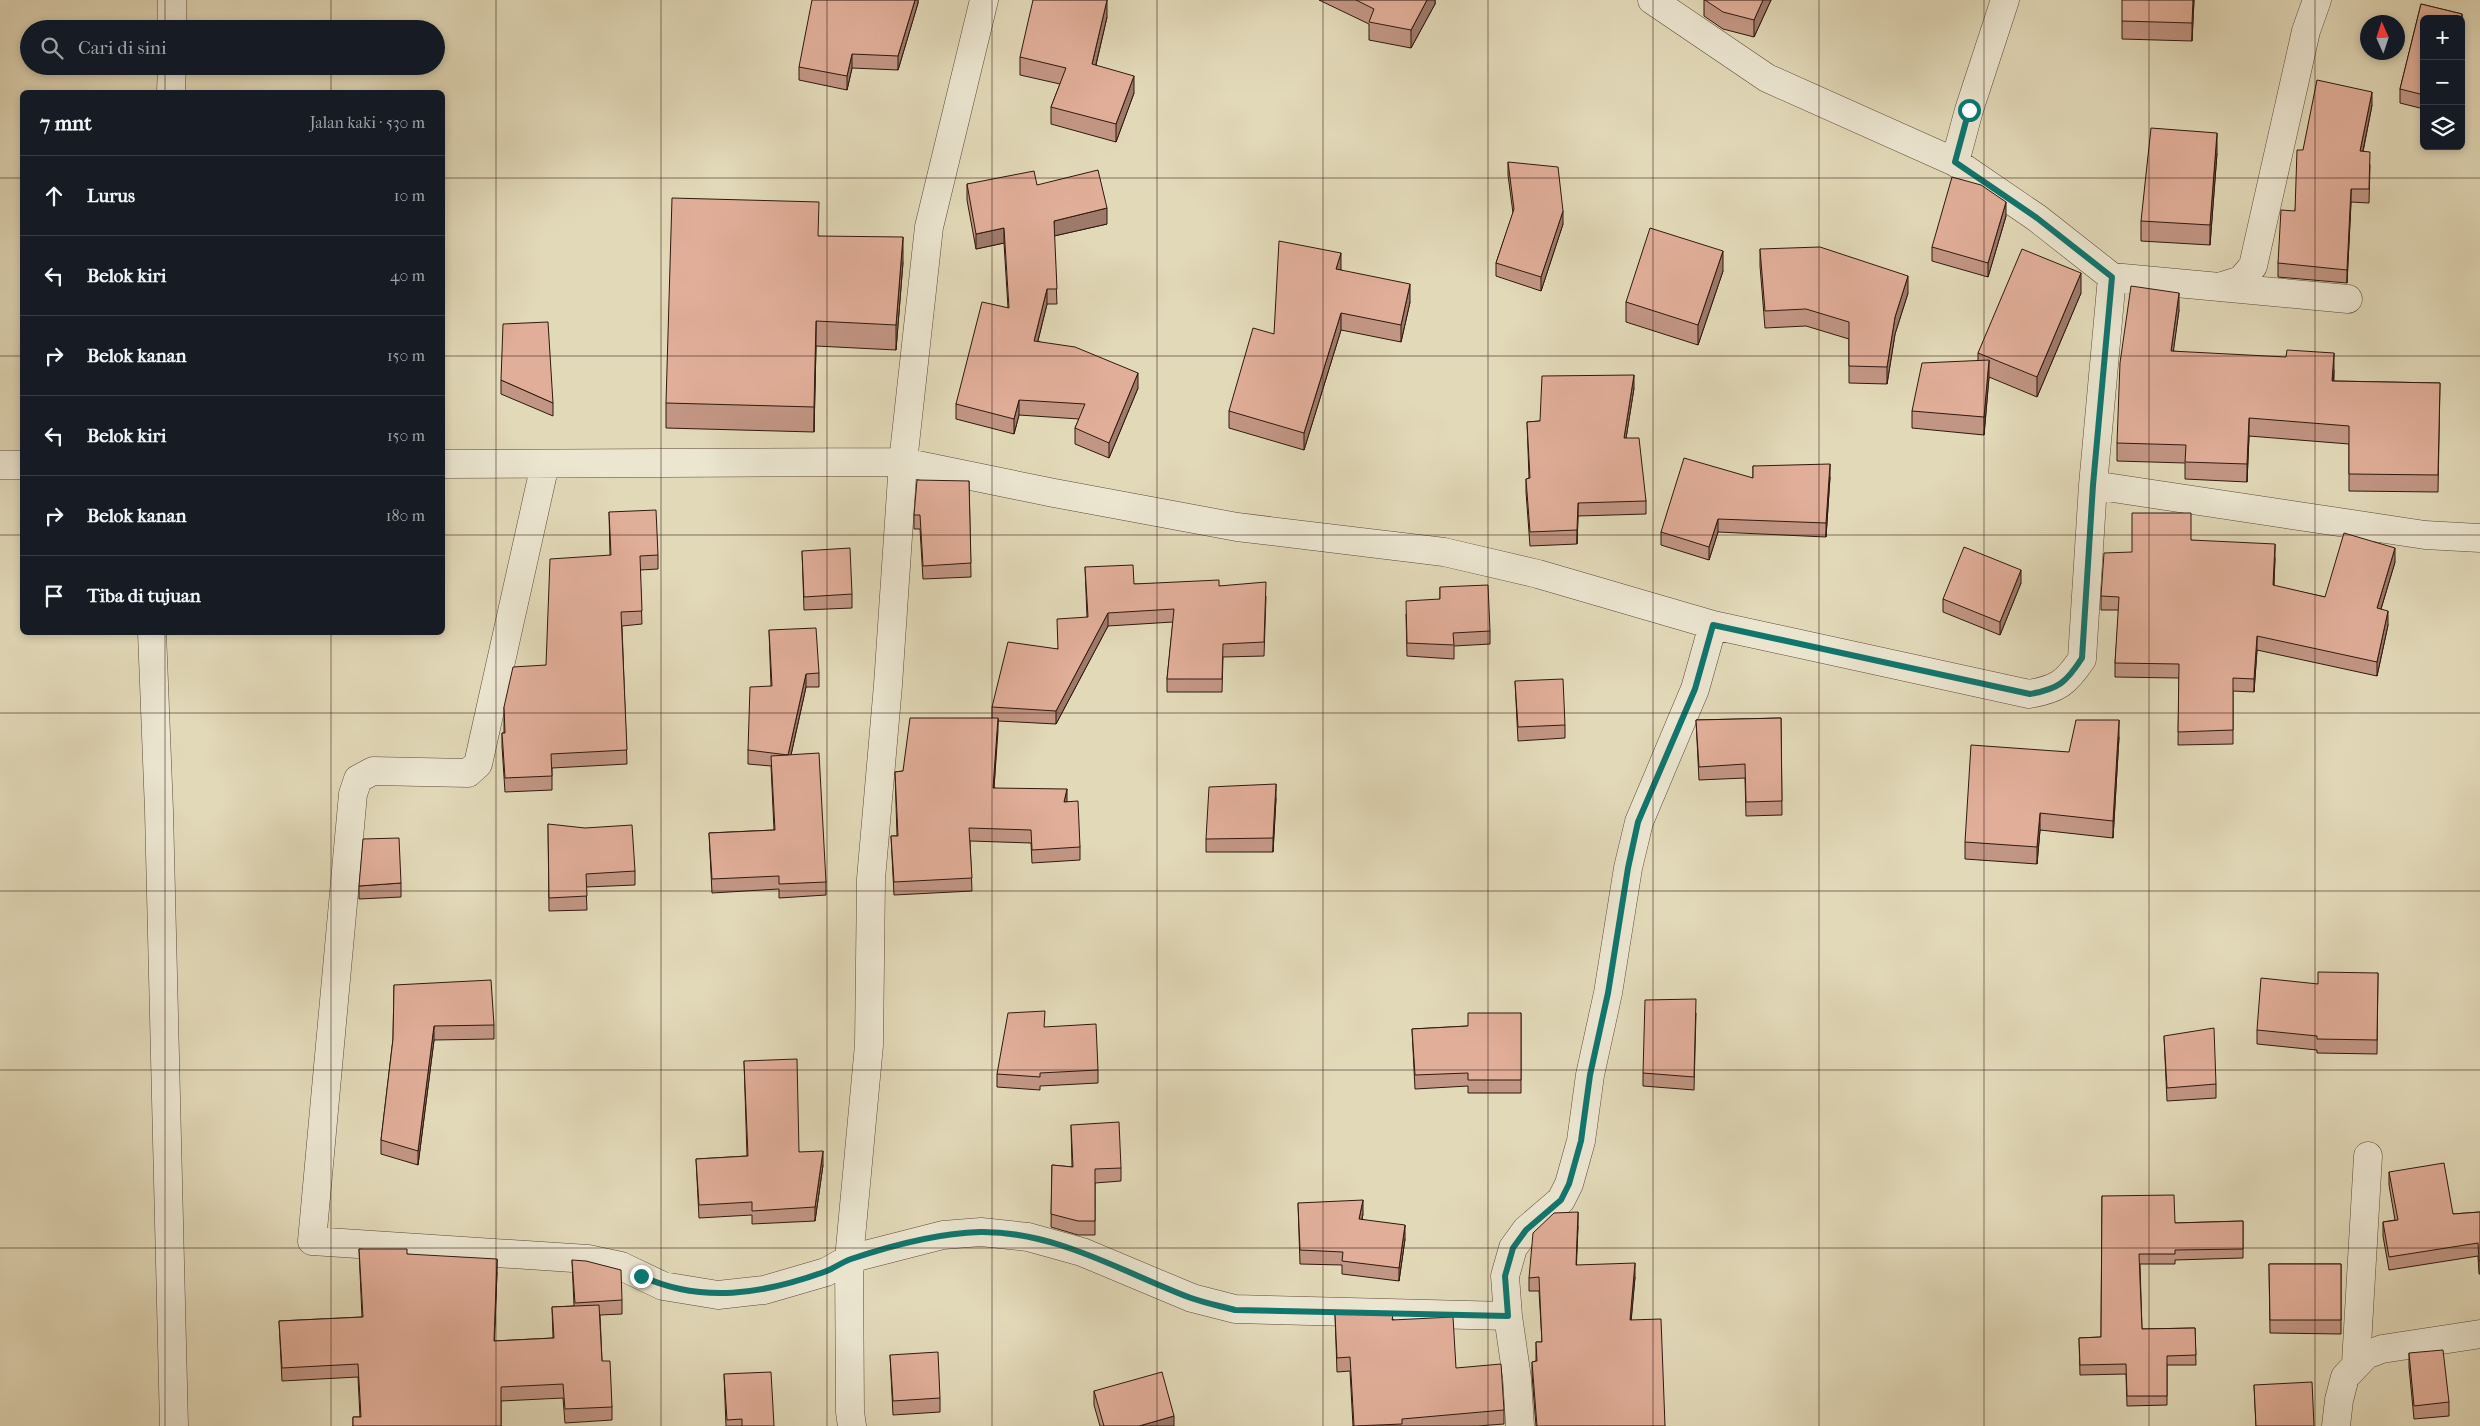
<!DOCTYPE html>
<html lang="id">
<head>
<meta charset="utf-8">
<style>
	:root { --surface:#171b24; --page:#20242c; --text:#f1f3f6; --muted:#9ea1a6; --line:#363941 }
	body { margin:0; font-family:"IM FELL French Canon",serif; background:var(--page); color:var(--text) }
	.controls { position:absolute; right:15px; top:15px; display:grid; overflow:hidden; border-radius:8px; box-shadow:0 2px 8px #0003 }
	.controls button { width:45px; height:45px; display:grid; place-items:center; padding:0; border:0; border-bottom:1px solid var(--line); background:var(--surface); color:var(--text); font:25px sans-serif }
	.compass { position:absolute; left:2360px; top:15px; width:45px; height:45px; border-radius:50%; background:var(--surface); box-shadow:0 2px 8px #0003; rotate:357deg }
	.stop { position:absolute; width:15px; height:15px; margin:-11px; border:4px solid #0f766e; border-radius:50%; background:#fff }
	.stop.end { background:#0f766e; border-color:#fff; box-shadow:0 1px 5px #0008 }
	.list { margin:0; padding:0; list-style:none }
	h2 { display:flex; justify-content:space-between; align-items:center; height:65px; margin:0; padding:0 20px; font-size:21px }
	h2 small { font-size:16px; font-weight:400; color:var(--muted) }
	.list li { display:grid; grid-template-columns:32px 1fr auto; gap:15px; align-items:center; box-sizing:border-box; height:80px; padding:0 20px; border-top:1px solid var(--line) }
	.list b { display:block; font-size:19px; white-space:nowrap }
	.list em { font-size:16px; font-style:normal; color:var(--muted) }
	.icon { flex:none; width:28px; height:28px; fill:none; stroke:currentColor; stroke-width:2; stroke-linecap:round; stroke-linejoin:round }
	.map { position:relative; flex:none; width:2480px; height:1426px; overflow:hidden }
	.search { position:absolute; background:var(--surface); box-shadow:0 2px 8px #0003; left:20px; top:20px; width:425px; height:55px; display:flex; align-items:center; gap:12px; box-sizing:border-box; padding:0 18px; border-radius:28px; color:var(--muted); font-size:19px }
	.panel { position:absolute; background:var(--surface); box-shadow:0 2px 8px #0003; left:20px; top:90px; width:425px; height:545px; border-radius:8px }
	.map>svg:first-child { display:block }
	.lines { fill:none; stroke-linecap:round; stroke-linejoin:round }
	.minor-casing { stroke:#5c4838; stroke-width:29 }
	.minor { stroke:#ece6d1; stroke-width:28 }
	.wall { fill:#c29684; stroke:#2f180e }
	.shaded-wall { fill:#9e7a6b; stroke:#2f180e }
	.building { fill:#e1ae99; stroke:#2f180e }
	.route { stroke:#0f766e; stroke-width:6 }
	.grid { fill:none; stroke:#2f180e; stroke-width:1; stroke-opacity:0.55 }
</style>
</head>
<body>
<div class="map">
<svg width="2480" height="1426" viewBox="0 0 2480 1426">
	<rect width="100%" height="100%" fill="#e2d9b8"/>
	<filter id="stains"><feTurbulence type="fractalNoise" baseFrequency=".004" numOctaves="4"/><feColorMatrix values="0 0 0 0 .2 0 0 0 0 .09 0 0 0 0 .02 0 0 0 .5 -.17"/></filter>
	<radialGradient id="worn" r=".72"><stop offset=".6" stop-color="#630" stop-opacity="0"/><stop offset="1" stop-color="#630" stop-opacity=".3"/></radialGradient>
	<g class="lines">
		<defs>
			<path id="minor" d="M1652 0 1767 78 1955 162
				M172 29V0
				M171 92 172 66
				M2112 277 2348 299
				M2219 287 2241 280 2253 266 2306 31 2317 0
				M442 464 903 462 1054 493 1237 527 1444 552 1538 574 1713 625 2029 694C2058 689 2066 683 2082 659L2093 485 2112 277 2037 218 1955 162 1969 110 2005 0
				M545 464 478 764 468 773 373 771 358 779 353 794 312 1241 588 1259 621 1266 663 1286 718 1295 764 1290 826 1272 849 1259 943 1235 981 1232 1028 1237 1082 1252 1192 1298 1235 1309 1508 1316
				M0 465H22
				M2093 485 2425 535 2480 538
				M152 632 159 811 174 1426
				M2356 1363 2368 1156
				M852 1426 850 1412 849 1259 869 1045 871 879 888 685 903 462 929 227 984 0
				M1520 1426 1517 1378 1508 1316 1505 1276 1513 1248 1526 1230 1561 1200 1569 1184 1581 1141 1590 1075 1608 993 1628 868 1639 822 1695 689 1713 625
				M2336 1426 2339 1400 2345 1377 2366 1355 2382 1349 2480 1334"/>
		</defs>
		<!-- minor casing -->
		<use href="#minor" class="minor-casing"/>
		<!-- minor -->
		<use href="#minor" class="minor"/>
	</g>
	<!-- wall -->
	<path class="wall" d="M918 0V3L898 70 852 68 847 90 799 80V67Z
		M1319 0H1435V4L1411 48 1369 40V24Z
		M1704 0H1771L1754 37 1723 29 1704 16Z
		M2194 0 2192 41 2122 39V21Z
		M2421 4 2462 14V28L2461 32V19H2424V109L2400 103V89Z
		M1107 17 1096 65 1134 93 1116 142 1051 124V107L1060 84 1020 75V57Z
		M2372 105 2363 152 2370 165 2369 203 2351 202 2347 283 2278 277V263L2295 211 2303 150Z
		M2217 153 2210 245 2141 241V221Z
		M1508 162 1563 224 1541 291 1496 276V263L1513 213 1508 175Z
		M967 184 1037 185 1107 224 1054 236 1057 304H1047L1038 341 1138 388 1109 458 1075 444V428L1079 419 1019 415 1014 434 956 419V404L1008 308 1004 243 976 249 967 200Z
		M2006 216 1988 277 1932 261V247Z
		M819 236 903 262 896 350 816 346 814 432 666 428V403Z
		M1760 249 1908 293 1895 334 1887 384 1849 383V339L1806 326 1765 328 1760 266Z
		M1341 270 1410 302 1401 342 1341 330 1304 450 1229 428V411L1274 334Z
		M1723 271 1698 345 1626 322V302Z
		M2081 293 2037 397 1989 377 1984 435 1912 428V411L1978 360V353Z
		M2179 310 2173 351 2334 370V381L2440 383 2438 492 2349 491V444L2249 436 2247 482 2185 479V463L2117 461V443Z
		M501 380 553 403V416L501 394Z
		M1634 388 1626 438 1646 501V514L1578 516 1577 544 1530 546 1526 492V479L1529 478 1527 422 1540 421Z
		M1753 466 1830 477 1826 537 1718 532 1709 560 1661 545V532L1753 478Z
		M969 481 971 577 923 579 920 529H914V515Z
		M609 512 658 555V569L640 570 642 624 622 626 627 764 552 768V790L505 792 502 746V733H504V707L546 665 610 555Z
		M2191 540 2275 558 2274 586 2325 597 2395 562 2381 609 2388 625 2377 676 2257 650 2254 692 2233 691V744L2178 745 2179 678 2115 677V663L2119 610H2101V596L2132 552Z
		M802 551 852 594V608L804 610Z
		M1085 567 1134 584 1219 586 1266 596 1264 656 1223 657 1222 692H1167V679L1173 622 1108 626 1056 724 998 721 994 788 1067 801 1080 847V860L1032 863 1031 843 970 841 972 891 894 895 891 836H897L895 772 903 771 992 718V707L1057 649 1087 617Z
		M2021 583 2000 635 1943 612V599Z
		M1440 587 1490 631V644L1454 646V659L1407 656 1406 614 1440 599Z
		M769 630 819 673V687H806L791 755 826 882V895L779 898V889L712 893 709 833 774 830 771 766 748 764V750L771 686Z
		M1515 681 1565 725V738L1518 741Z
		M1781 718 1782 815 1746 816 1745 778 1699 780 1696 720Z
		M2119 737 2113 838 2040 830 2037 864 1965 859V842L2069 752Z
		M1276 798 1273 852H1206V839Z
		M548 824 635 871V885L586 887 587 910 549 911Z
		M401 883V897L359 899V886Z
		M2378 973 2377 1054 2317 1053V1050L2257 1044V1030L2318 984Z
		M394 985 494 1025V1039L434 1040 418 1165 381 1154V1140L393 1039Z
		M1521 1013V1093H1468V1086L1415 1089 1412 1029 1468 1026Z
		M1696 1013 1694 1090 1643 1086V1073Z
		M1045 1027 1098 1070V1083L1040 1086V1090L997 1087V1074Z
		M2164 1036 2216 1084V1098L2167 1101Z
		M744 1061 799 1152 823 1165 815 1221 752 1224V1215L699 1218 696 1159 747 1156Z
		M1071 1125 1121 1168V1181L1095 1183V1235H1078L1051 1227 1052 1165 1072 1167Z
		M2389 1172 2453 1214 2480 1212V1274H2479L2478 1256 2389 1270 2383 1236V1222L2395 1220 2389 1185Z
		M2102 1196 2175 1223 2243 1221V1258L2175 1260V1264H2140L2142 1329 2195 1328 2196 1365H2167V1405L2127 1406 2126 1374 2080 1375 2079 1338 2101 1337Z
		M1298 1203 1363 1214 1362 1219 1405 1239 1399 1281 1342 1274V1265L1300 1264Z
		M1578 1226 1576 1265 1635 1277 1631 1320 1665 1426H1536L1532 1375V1362L1536 1361V1342H1542L1539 1291H1529V1278Z
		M359 1249 407 1254 497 1272 494 1341 553 1338 552 1307 574 1306 572 1260 622 1300V1314L600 1315 602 1361 612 1407V1420L565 1423 563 1398 501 1401V1426H353V1417H360L358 1377 282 1381 279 1321 362 1317Z
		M2269 1264H2341V1334L2270 1333Z
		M1335 1314 1393 1319 1456 1368 1504 1410V1424L1477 1426H1353L1350 1371 1337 1372Z
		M2409 1353 2449 1402V1416L2414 1419 2409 1367Z
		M890 1355 940 1398V1412L893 1415Z
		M724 1374 774 1426H726Z
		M2254 1385 2314 1426H2256Z
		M1094 1391 1174 1426H1100L1094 1405Z"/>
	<!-- shaded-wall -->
	<path class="shaded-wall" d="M915 0H918V3L898 70V56Z
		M1107 0V17L1092 81V64Z
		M1427 0H1435V4L1411 48V30Z
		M1763 0H1771L1754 37V20Z
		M2193 0H2194L2192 41V23Z
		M2462 14V28L2461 32V19Z
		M852 54V68L847 90V76Z
		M1134 76V93L1116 142V124Z
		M2372 92V105L2360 165V151Z
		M2217 133V153L2210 245V225Z
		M2351 189V202L2347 283V270Z
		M2006 202V216L1988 277V263Z
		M1107 208V224L1054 236V221Z
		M1563 211V224L1541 291V277Z
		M1004 228V243L976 249V234Z
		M903 237V262L896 350V325Z
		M1723 251V271L1698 345V325Z
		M1341 253V270L1336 269Z
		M2081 273V293L2037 397V377Z
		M1908 276V293L1895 334 1887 384V367L1895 317Z
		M1410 284V302L1401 342V325Z
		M1047 289V304L1034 356V341Z
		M2179 293V310L2171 369V351Z
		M1341 313V330L1304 450V433Z
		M816 321V346L814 432V407Z
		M2334 353V370L2332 399V381Z
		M1989 360V377L1984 435V417Z
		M1138 373V388L1109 458V443Z
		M1634 375V388L1624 451V438Z
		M1019 400V415L1014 434V419Z
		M2249 418V436L2247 482V464Z
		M1830 464V477L1826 537V523Z
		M1578 503V516L1577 544V530Z
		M1718 519V532L1709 560V547Z
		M2275 544V558L2273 599V585Z
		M2395 548V562L2377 622V608Z
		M2021 570V583L2000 635V622Z
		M2388 611V625L2377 676V662Z
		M1108 613V626L1056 724V711Z
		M2257 636V650L2254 692V679Z
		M806 674V687L788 768V755Z
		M998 718V731L993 802V788Z
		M2119 720V737L2113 838V821Z
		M1276 784V798L1273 852V838Z
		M1067 789V802H1064Z
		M2040 813V830L2037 864V847Z
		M434 1026V1040L418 1165V1151Z
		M823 1151V1165L815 1221V1207Z
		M1363 1200V1214L1359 1233V1219Z
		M1578 1212V1226L1576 1278V1265Z
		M1405 1225V1239L1399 1281V1268Z
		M497 1259V1272L494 1355V1341Z
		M1635 1263V1277L1630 1334V1320Z
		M1174 1416V1426H1139Z"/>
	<!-- building -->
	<path class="building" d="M812 0H915L898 56 852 54 847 76 799 67Z
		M1033 0H1107L1092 64 1134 76 1116 124 1051 107 1066 68 1020 57Z
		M1356 0H1427L1411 30 1369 22 1374 9Z
		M1705 0H1763L1754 20 1723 12Z
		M2122 0H2193L2192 23 2122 21Z
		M2421 4 2462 14 2461 19H2424V95L2400 89Z
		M2317 80 2372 92 2360 151 2370 152 2369 189H2351L2347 270 2278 263 2281 210 2295 211 2297 150H2303Z
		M2151 128 2217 133 2210 225 2141 221Z
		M1508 162 1558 167 1563 211 1541 277 1496 263 1514 209Z
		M1098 170 1107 208 1054 221 1057 289H1047L1034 341 1075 347 1138 373 1109 443 1075 428 1085 404 1019 400 1014 419 956 404 982 302 1009 308 1004 228 976 234 967 184 1034 171 1037 185Z
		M1952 177 1981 185 2006 202 1988 263 1932 247Z
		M672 198 819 202 818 236 903 237 896 325 816 321 814 407 666 403Z
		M1650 228 1723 251 1698 325 1626 302Z
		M1279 241 1341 253 1336 269 1410 284 1401 325 1341 313 1304 433 1229 411 1253 328 1274 334Z
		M1820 247 1908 276 1895 317 1887 367 1849 366V322L1806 309 1765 311 1760 249Z
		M2022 249 2081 273 2037 377 1978 353Z
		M2131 286 2179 293 2171 351 2286 357 2287 350 2334 353 2332 381 2440 383 2438 475 2349 474V426L2249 418 2247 464 2185 462 2186 445 2117 443 2120 363Z
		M548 322 553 403 501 380 503 324Z
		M1989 360 1984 417 1912 411 1922 363Z
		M1634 375 1624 438H1639L1646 501 1578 503 1577 530 1530 532 1526 479 1530 478 1527 422 1540 421 1542 376Z
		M1684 458 1753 478V466L1830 464 1826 523 1718 519 1709 547 1661 532Z
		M917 480 969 481 971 563 923 566 920 515H914Z
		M656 510 658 555 640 556 642 611 621 612 627 750 551 754 552 776 505 778 502 733H505L504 707 513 667 546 665 550 559 611 555 609 512Z
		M2132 513H2191V540L2275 544 2273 585 2325 597 2344 533 2395 548 2377 608 2388 611 2377 662 2257 636 2254 679 2233 678V730L2178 732 2179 664 2115 663 2119 597 2101 596 2104 553 2132 552Z
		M1964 547 2021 570 2000 622 1943 599Z
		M850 548 852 594 804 597 802 551Z
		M1133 565 1134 584 1219 580V586L1266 582 1264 642 1223 644 1222 679H1167L1174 609 1108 613 1056 711 992 707 1008 642 1058 649 1057 619 1088 617 1085 567Z
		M1488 585 1490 631 1453 633 1454 645 1407 643 1406 601 1440 599V587Z
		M816 628 819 673 806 674 788 755 748 750 750 687 772 686 769 630Z
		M1563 679 1565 725 1518 727 1515 681Z
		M910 718H998L993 788 1067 789 1064 802 1078 801 1080 847 1032 850 1031 830 969 828 972 878 894 882 891 836H898L895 772 903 771Z
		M1781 718 1782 801 1746 802 1745 764 1699 767 1696 720Z
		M2076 720H2119L2113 821 2040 813 2037 847 1965 842 1971 745 2069 752Z
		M819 753 826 882 779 884V876L712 879 709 833 775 830 771 756Z
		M1276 784 1273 838 1206 839 1209 787Z
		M548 824 585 828 632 825 635 871 586 874 587 896 549 898Z
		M399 838 401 883 359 886 363 839Z
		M2318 972 2378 973 2377 1040 2317 1039V1036L2257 1030 2261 978 2318 984Z
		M491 980 494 1025 434 1026 418 1151 381 1140 393 1039 394 985Z
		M1696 999 1694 1077 1643 1073 1645 1000Z
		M1045 1011 1044 1027 1096 1024 1098 1070 1040 1073V1077L997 1074 1008 1013Z
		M1468 1013H1521V1080H1468V1073L1415 1075 1412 1029 1468 1026Z
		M2214 1028 2216 1084 2167 1088 2164 1036Z
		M797 1059 799 1152 823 1151 815 1207 752 1211V1202L699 1205 696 1159 748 1156 744 1061Z
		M1119 1122 1121 1168 1095 1169V1221H1078L1051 1214 1052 1165 1073 1167 1071 1125Z
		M2444 1163 2453 1214 2480 1212V1261H2479L2478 1243 2389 1257 2383 1222 2398 1220 2389 1172Z
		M2174 1195 2175 1223 2243 1221V1249L2175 1250V1254H2139L2142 1329 2195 1328 2196 1355 2167 1356V1396H2127L2126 1364 2080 1365 2079 1338 2101 1337 2102 1196Z
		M1363 1200 1359 1219 1405 1225 1399 1268 1342 1261 1343 1252 1300 1250 1298 1203Z
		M1578 1212 1576 1265 1635 1263 1630 1320 1661 1319 1665 1426H1537L1532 1362 1537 1361 1536 1342H1542L1539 1277 1529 1278 1533 1233 1554 1213Z
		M359 1249H407V1254L497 1259 494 1341 554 1338 552 1307 599 1305 602 1361H610L612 1407 565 1409 563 1384 501 1387V1426H353V1417H361L358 1364 282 1368 279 1321 363 1317Z
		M572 1260 586 1261 621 1270 622 1300 575 1303Z
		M2269 1264H2341V1320H2270Z
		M1335 1314 1393 1315 1392 1320 1453 1317 1456 1368 1501 1364 1504 1410 1402 1419V1424L1354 1426 1350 1357 1337 1358Z
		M2443 1350 2449 1402 2414 1406 2409 1353Z
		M938 1352 940 1398 893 1401 890 1355Z
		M771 1372 774 1426H742V1419L727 1420 724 1374Z
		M1162 1372 1174 1416 1139 1426H1104L1094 1391Z
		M2312 1382 2314 1426H2256L2254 1385Z"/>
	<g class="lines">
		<!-- route -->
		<path class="route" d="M641 1276C702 1304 763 1294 824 1272 833 1269 842 1262 851 1259 890 1246 939 1233 980 1232 1056 1231 1122 1272 1191 1298 1205 1303 1220 1306 1235 1310L1508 1316 1505 1276 1513 1248 1526 1230 1561 1200 1569 1184 1581 1141 1590 1075 1608 993 1628 868 1638 822 1695 689 1713 625 2030 694C2058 689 2066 683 2082 658L2093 485 2112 277 2037 218 1955 162 1969 110"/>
	</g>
	<!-- grid -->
	<path class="grid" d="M165 0V29M331 0V29M496 0V1426M661 0V1426M827 0V1426M992 0V1426M1157 0V1426M1323 0V1426M1488 0V1426M1653 0V1426M1819 0V1426M1984 0V1426M2149 0V1426M2315 0V1426M165 66V92M331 66V92M0 178H22M442 178H2480M0 356H22M442 356H2480M0 535H22M442 535H2480M165 632V1426M331 632V1426M0 713H2480M0 891H2480M0 1070H2480M0 1248H2480"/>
	<rect width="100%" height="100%" filter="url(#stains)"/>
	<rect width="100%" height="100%" fill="url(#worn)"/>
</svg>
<div class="controls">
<button>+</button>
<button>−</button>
<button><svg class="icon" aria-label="layers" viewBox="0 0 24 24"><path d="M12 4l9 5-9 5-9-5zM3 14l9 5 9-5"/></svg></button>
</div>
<svg class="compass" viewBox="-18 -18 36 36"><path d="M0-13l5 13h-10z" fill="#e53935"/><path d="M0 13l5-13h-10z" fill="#9ea1a6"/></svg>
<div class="stop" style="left:1969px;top:110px"></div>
<div class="stop end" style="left:641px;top:1276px"></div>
<div class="search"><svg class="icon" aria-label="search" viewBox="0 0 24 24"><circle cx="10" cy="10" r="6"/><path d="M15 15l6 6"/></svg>Cari di sini</div>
<section class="panel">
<h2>7 mnt<small>Jalan kaki · 530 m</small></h2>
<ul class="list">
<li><svg class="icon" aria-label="ahead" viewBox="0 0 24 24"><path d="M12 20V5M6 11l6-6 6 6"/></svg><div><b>Lurus</b></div><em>10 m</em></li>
<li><svg class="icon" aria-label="left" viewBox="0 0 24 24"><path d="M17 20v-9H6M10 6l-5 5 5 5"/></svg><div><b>Belok kiri</b></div><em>40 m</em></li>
<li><svg class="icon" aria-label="right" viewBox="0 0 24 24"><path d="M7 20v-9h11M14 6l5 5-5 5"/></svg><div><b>Belok kanan</b></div><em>150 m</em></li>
<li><svg class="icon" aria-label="left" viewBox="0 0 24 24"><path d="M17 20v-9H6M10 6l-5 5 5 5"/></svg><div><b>Belok kiri</b></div><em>150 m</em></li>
<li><svg class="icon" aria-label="right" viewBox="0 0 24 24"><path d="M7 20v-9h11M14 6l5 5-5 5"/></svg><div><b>Belok kanan</b></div><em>180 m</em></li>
<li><svg class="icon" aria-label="arrive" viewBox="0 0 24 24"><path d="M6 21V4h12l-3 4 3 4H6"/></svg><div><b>Tiba di tujuan</b></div></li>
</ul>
</section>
</div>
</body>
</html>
